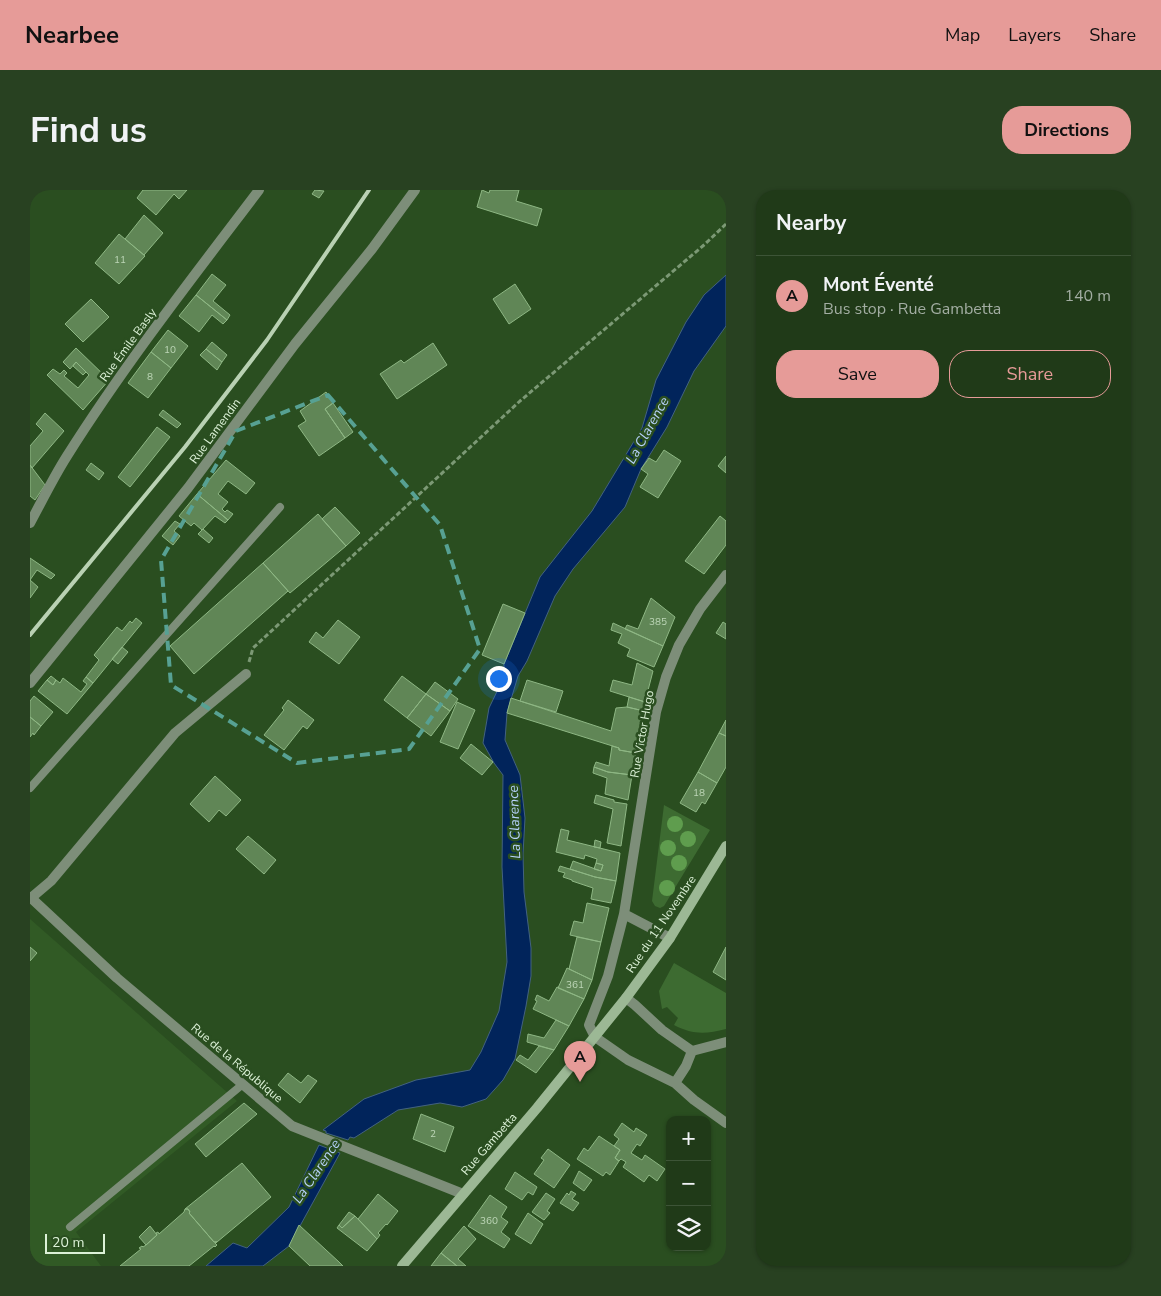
<!DOCTYPE html>
<html lang="en">
<head>
<meta charset="utf-8">
<style>
	:root { --surface:#203a18; --page:#284121; --text:#f1f3f6; --muted:#a2ada2; --line:#3d5437; --accent:#e69b98 }
	body { margin:0; font-family:"Nunito Sans",sans-serif; background:var(--page); color:var(--text) }
	.controls { position:absolute; right:15px; bottom:15px; display:grid; overflow:hidden; border-radius:10px; box-shadow:0 1px 4px #0004 }
	.controls button { width:45px; height:45px; display:grid; place-items:center; padding:0; border:0; border-bottom:1px solid var(--line); background:var(--surface); color:var(--text); font:25px sans-serif }
	.scale { position:absolute; left:15px; bottom:12px; width:60px; box-sizing:border-box; padding-left:5px; border:2px solid #dcf1d7; border-top:0; font-size:14px; line-height:18px; white-space:nowrap; color:#dcf1d7; -webkit-text-stroke:4px #2a4e20; paint-order:stroke }
	.you { position:absolute; left:468px; top:488px; width:18px; height:18px; margin:-12px; border:4px solid #fff; border-radius:50%; background:#1a73e8; box-shadow:0 0 0 8px #1a73e833 }
	.badge { display:grid; place-items:center; width:32px; height:32px; border-radius:50%; background:var(--accent); color:#111; font-size:16px; font-weight:700 }
	.pin { position:absolute; translate:-50% -41px; filter:drop-shadow(0 1px 2px #0008) }
	.pin::after { content:''; position:absolute; top:26px; width:18px; height:15px; background:inherit; clip-path:polygon(0 0,100% 0,50% 100%) }
	.list { margin:0; padding:0; list-style:none }
	h2 { display:flex; justify-content:space-between; align-items:center; height:65px; margin:0; padding:0 20px; font-size:21px }
	h2 small { font-size:16px; font-weight:400; color:var(--muted) }
	.list li { display:grid; grid-template-columns:32px 1fr auto; gap:15px; align-items:center; box-sizing:border-box; height:80px; padding:0 20px; border-top:1px solid var(--line) }
	.list b { display:block; font-size:19px; white-space:nowrap }
	.list p { margin:0; font-size:16px; white-space:nowrap; color:var(--muted) }
	.list em { font-size:16px; font-style:normal; color:var(--muted) }
	.actions { display:flex; gap:10px; padding:15px 20px }
	.actions a { flex:1; padding:11px 0; border:1px solid var(--accent); border-radius:20px; text-align:center; font-size:18px; color:var(--accent) }
	.actions .main { background:var(--accent); color:#111 }
	.icon { flex:none; width:28px; height:28px; fill:none; stroke:currentColor; stroke-width:2; stroke-linecap:round; stroke-linejoin:round }
	.map { position:relative; flex:none; width:696px; height:1076px; overflow:hidden; border-radius:20px }
	header { display:flex; align-items:center; gap:30px; box-sizing:border-box; height:70px; padding:0 25px; background:var(--accent); color:#111 }
	header strong { font-size:24px }
	nav { display:flex; gap:28px; margin-inline-start:auto; font-size:18px }
	.intro { display:flex; align-items:center; justify-content:space-between; box-sizing:border-box; height:120px; padding:0 30px }
	h1 { margin:0; font-size:35px }
	.button { padding:12px 22px; border-radius:20px; background:var(--accent); color:#111; font-size:18px; font-weight:700 }
	main { display:flex; gap:30px; padding:0 30px }
	aside { flex:1; background:var(--surface); border-radius:20px; box-shadow:0 1px 4px #0004 }
	.map>svg:first-child { display:block }
	.built { fill:#315a25 }
	.green { fill:#3d6b31 }
	.water { fill:#01245b; stroke:#436280 }
	.building { fill:#608656; stroke:#8eb784 }
	.lines { fill:none; stroke-linecap:round; stroke-linejoin:round }
	.path { stroke:#7c9975; stroke-width:3; stroke-dasharray:5 2.5; stroke-linecap:butt }
	.service { stroke:#7d8e79; stroke-width:8 }
	.minor { stroke:#7d8e79; stroke-width:10 }
	.tertiary { stroke:#7d8e79; stroke-width:10 }
	.secondary { stroke:#9cb895; stroke-width:10 }
	.rail { stroke:#b9d1b3; stroke-width:4 }
	.tree { fill:#5f9d4e }
	.marked { fill:none; stroke:#57a193; stroke-width:4; stroke-dasharray:10 6; stroke-linejoin:round }
	.labels { text-anchor:middle; stroke-width:5; stroke-linejoin:round; paint-order:stroke }
	.number-label { font-size:10px; fill:#bdd6b7 }
	.street-label { font-size:12px; fill:#dcf1d7; stroke:#2a4e20 }
	.water-label { font-size:14px; font-style:italic; fill:#b7d2fb; stroke:#2a4e20 }
</style>
</head>
<body>
<header>
<strong>Nearbee</strong>
<nav><a>Map</a><a>Layers</a><a>Share</a></nav>
</header>
<div class="intro"><h1>Find us</h1><a class="button">Directions</a></div>
<main>
<div class="map">
<svg width="696" height="1076" viewBox="0 0 696 1076">
	<rect width="100%" height="100%" fill="#2a4e20"/>
	<!-- built -->
	<path class="built" d="M0 729 207 911 46 1042 71 1076H0Z"/>
	<!-- green -->
	<path class="green" d="M634 615 680 640 634 716 630 718 625 716 622 711Z
		M644 773 696 803V839C676 844 663 845 644 835L648 828 637 817 632 819 629 801Z"/>
	<!-- water -->
	<path class="water" d="M696 85V136L664 181 637 237 611 279 595 317 543 379 525 406 497 471 488 486 477 523 475 550 490 585 495 628 493 664 494 702 501 758V786L496 816 485 869 473 890 456 909 432 917 410 913 368 920 324 948 320 947 318 950 296 943V941L293 940 334 909 386 890 440 880 451 862 469 821 477 772 472 677 473 585 464 573 453 553 459 518 474 487V474L510 387 562 321 612 238 626 190 656 132 674 105Z
		M289 955 310 963 259 1056 233 1076H176L203 1053 217 1058 259 1017Z"/>
	<!-- building -->
	<path class="building" d="M113 0H157L149 9 144 4 126 25 107 8Z
		M285 0 294 1 289 8 282 4Z
		M452 0 459 3 460 0H489L486 11 512 19 507 36 447 17Z
		M114 25 133 43 114 65 95 49Z
		M89 44 115 66 89 94 65 73Z
		M182 84 196 95 183 111 200 125 197 130 166 105Z
		M485 94 501 119 479 134 463 109Z
		M166 105 197 130 193 134 182 125 169 142 149 126Z
		M61 109 79 127 53 152 35 134Z
		M138 140 158 156 141 178 121 162Z
		M182 152 197 165 192 172 176 159Z
		M403 153 417 175 367 209 350 184 371 170 374 173Z
		M46 158 79 190 53 220 17 185 23 179 30 184 34 180 37 183 34 186 48 198 59 185 46 172 40 179 33 172Z
		M176 159 192 172 187 180 170 165Z
		M121 162 141 178 118 208 98 193Z
		M46 172 56 182 53 185 43 176Z
		M296 202 303 213 295 219 315 248 289 266 268 236 276 231 270 221Z
		M303 213 323 242 315 248 295 219Z
		M133 220 151 234 147 238 129 225Z
		M15 223 34 241 2 278 0 275V256L13 241 6 234Z
		M127 237 140 247 100 297 88 287Z
		M634 260 651 271 628 308 610 297 618 284 611 279 619 268 626 272Z
		M696 266V283L688 276Z
		M196 270 225 293 216 304 198 291 188 304 198 312 192 319 195 322 197 320 203 324 198 330 167 304Z
		M61 273 74 283 69 290 56 280Z
		M0 275 15 295 5 310 0 306Z
		M167 304 198 330 195 333 185 326 172 340 164 333 161 336 149 326Z
		M305 317 330 343 316 356 292 329Z
		M288 324 316 356 260 403 233 373Z
		M690 326 696 331V355L674 384 655 371Z
		M145 331 150 334 144 341 150 346 143 355 132 346Z
		M173 339 183 348 179 353 168 344Z
		M0 368 25 385 21 389 7 380 0 390Z
		M233 373 258 401 164 484 140 456Z
		M0 390 8 397 0 408Z
		M621 408 645 427 633 456 595 439 597 435 608 439Z
		M473 414 495 423 474 474 452 465Z
		M106 428 112 433 63 493 56 487 69 470 64 465 87 437 92 441 100 431 102 433Z
		M308 430 330 447 309 474 279 452 286 442 293 448Z
		M693 432 696 434V449L686 443Z
		M583 433 633 456 624 477 597 466 600 459 588 453 592 444 581 440Z
		M92 457 98 462 88 474 82 469Z
		M607 473 623 481 615 512 580 501 583 490 602 495Z
		M21 486 26 490 23 495 17 490Z
		M372 486 396 504 377 528 354 510Z
		M56 487 63 493 37 524 8 501 17 490 23 495 26 490 30 493 33 488 51 502 57 494 53 491Z
		M497 490 533 501 526 522 490 511Z
		M405 492 428 509 420 521 396 504Z
		M396 504 420 521 401 546 377 528Z
		M4 506 23 522 11 536 0 527V511Z
		M599 507 615 512 614 521 597 517Z
		M481 508 581 541 586 518 597 517 614 521 606 563 589 560V558L477 523Z
		M258 510 284 530 277 539 273 536 254 560 234 545 254 520 252 518Z
		M427 512 445 520 428 559 410 552Z
		M0 527 11 536 4 545 3 543 0 547Z
		M696 530V546L689 543Z
		M689 543 696 546V577L687 593 668 582Z
		M441 554 463 572 452 585 430 568Z
		M582 556 589 558V560L606 563 602 585 578 582 564 577 566 572 579 576Z
		M564 577 578 582 602 585 598 610 575 604 577 588 563 583Z
		M668 582 687 593 675 614 672 612 666 622 650 613Z
		M185 586 211 610 196 626 189 620 179 632 160 614Z
		M566 605 584 610V612L597 614 591 656 577 653 583 619 564 613Z
		M531 639 539 641 537 650 590 663 586 691 565 687 540 679 543 671 571 681 573 675 566 673 567 669 555 665 554 669 526 662Z
		M218 646 246 670 234 684 206 659Z
		M565 650 571 652 570 658 564 657Z
		M566 673 573 675 571 681 564 679Z
		M530 676 565 687 586 691 581 713 561 709 563 698 542 691V690L533 687 535 683 528 681Z
		M557 713 579 718 571 752 540 745 544 731 553 733Z
		M547 747 571 752 562 790 539 779Z
		M0 757 7 763 0 771Z
		M696 757V790L683 782Z
		M537 778 562 790 554 809 528 798Z
		M527 797 554 809 539 836 503 819 507 811 505 810 507 805 519 811Z
		M526 830 539 836 524 860 497 852 498 844 514 848Z
		M509 856 524 860 506 883 486 870 490 865 498 870Z
		M258 883 271 893 278 885 287 891 270 913 248 895Z
		M214 913 227 924 176 967 165 954Z
		M391 924 424 937 415 962 383 949Z
		M592 933 604 942 606 938 617 945 610 956 607 954 601 963 612 970 615 965 635 979 627 991 619 985 614 992 593 977 596 972 591 969 589 971 585 968 590 960 584 956 589 949 584 945Z
		M569 946 590 960 585 968 589 971 580 985 576 982 573 986 547 969 554 958 558 961Z
		M518 959 540 975 524 998 504 984 514 970 511 968Z
		M212 973 241 1007 187 1052H184L159 1023 160 1022 158 1019H155Z
		M549 981 562 990 554 1001 543 993Z
		M485 982 507 997 503 1005 498 1002 492 1010 475 999Z
		M541 1001 546 1004 542 1009 549 1013 543 1021 530 1013 537 1003 539 1005Z
		M516 1003 525 1009 517 1021 520 1023 514 1030 502 1022Z
		M348 1004 368 1021 357 1035 356 1034 348 1043 350 1045 347 1049 328 1029Z
		M460 1005 477 1017 471 1027 478 1032 471 1042 480 1049 474 1058 438 1036Z
		M155 1019H158L160 1022 159 1023 184 1052H187L185 1053 187 1055 185 1057 184 1056 159 1076H90L111 1059 109 1058 112 1056 113 1057 116 1055 127 1045 126 1043 128 1042 129 1044 154 1022Z
		M319 1022 325 1026 312 1038 309 1035Z
		M498 1023 513 1034 501 1054 485 1044Z
		M325 1026 347 1049 337 1061 307 1038 309 1035 312 1038Z
		M269 1035 309 1072 313 1076H280L259 1056Z
		M120 1036 127 1045 116 1055 109 1047Z
		M434 1036 446 1049 428 1069 436 1076H427L411 1063Z
		M411 1063 427 1076H401Z"/>
	<g class="lines">
		<!-- path -->
		<path class="path" d="M219 472 223 458 490 211 674 55 696 34"/>
		<!-- service -->
		<path class="service" d="M0 598 250 317
			M40 1037 213 894"/>
		<!-- minor -->
		<path class="minor" d="M0 333C12 311 23 288 37 266 95 174 163 87 229 0
			M696 385 670 419 649 455 636 487 626 522 594 724 578 786 559 835 565 847 598 870 645 893 664 910 696 933
			M0 493 158 298 265 154 342 59 385 0
			M1 708 21 691 145 543 216 484
			M594 724 640 748
			M596 808 605 815 632 840 662 861
			M662 861 696 852
			M645 893 656 876 662 861"/>
		<!-- tertiary -->
		<path class="tertiary" d="M0 707 87 788 262 936 433 1004"/>
		<!-- secondary -->
		<path class="secondary" d="M372 1076 507 918 596 808 640 748 696 656"/>
		<!-- rail -->
		<path class="rail" d="M0 445 155 257 237 150 339 0"/>
	</g>
	<!-- trees -->
	<g class="tree">
		<circle cx="645" cy="634" r="8"/>
		<circle cx="658" cy="649" r="8"/>
		<circle cx="638" cy="658" r="8"/>
		<circle cx="649" cy="673" r="8"/>
		<circle cx="637" cy="698" r="8"/>
	</g>
	<!-- marked area -->
	<path class="marked" d="M298 205 410 335 450 459 379 559 267 573 141 495 131 370 206 241Z"/>
	<g class="labels">
		<!-- number labels -->
		<g class="number-label">
			<text x="90" y="73">11</text>
			<text x="140" y="163">10</text>
			<text x="120" y="190">8</text>
			<text x="628" y="435">385</text>
			<text x="669" y="606">18</text>
			<text x="545" y="798">361</text>
			<text x="403" y="947">2</text>
			<text x="459" y="1034">360</text>
		</g>
		<!-- street labels -->
		<g class="street-label">
			<text transform="translate(98 155) rotate(-54)" y="4">Rue Émile Basly</text>
			<text transform="translate(185 241) rotate(-54)" y="4">Rue Lamendin</text>
			<text transform="translate(612 544) rotate(-80)" y="4">Rue Victor Hugo</text>
			<text transform="translate(631 734) rotate(-56)" y="4">Rue du 11 Novembre</text>
			<text transform="translate(207 873) rotate(40)" y="4">Rue de la République</text>
			<text transform="translate(459 954) rotate(-49)" y="4">Rue Gambetta</text>
		</g>
		<!-- water labels -->
		<g class="water-label">
			<text transform="translate(617 240) rotate(-61)" y="5">La Clarence</text>
			<text transform="translate(484 632) rotate(-92)" y="5">La Clarence</text>
			<text transform="translate(286 981) rotate(-56)" y="5">La Clarence</text>
		</g>
	</g>
</svg>
<div class="controls">
<button>+</button>
<button>−</button>
<button><svg class="icon" aria-label="layers" viewBox="0 0 24 24"><path d="M12 4l9 5-9 5-9-5zM3 14l9 5 9-5"/></svg></button>
</div>
<div class="scale">20 m</div>
<div class="you"></div>
<div class="pin badge" style="left:550px;top:892px">A</div>
</div>
<aside>
<h2>Nearby<small></small></h2>
<ul class="list">
<li><span class="badge">A</span><div><b>Mont Éventé</b><p>Bus stop · Rue Gambetta</p></div><em>140 m</em></li>
</ul>
<div class="actions"><a class="main">Save</a><a>Share</a></div>
</aside>
</main>
</body>
</html>
